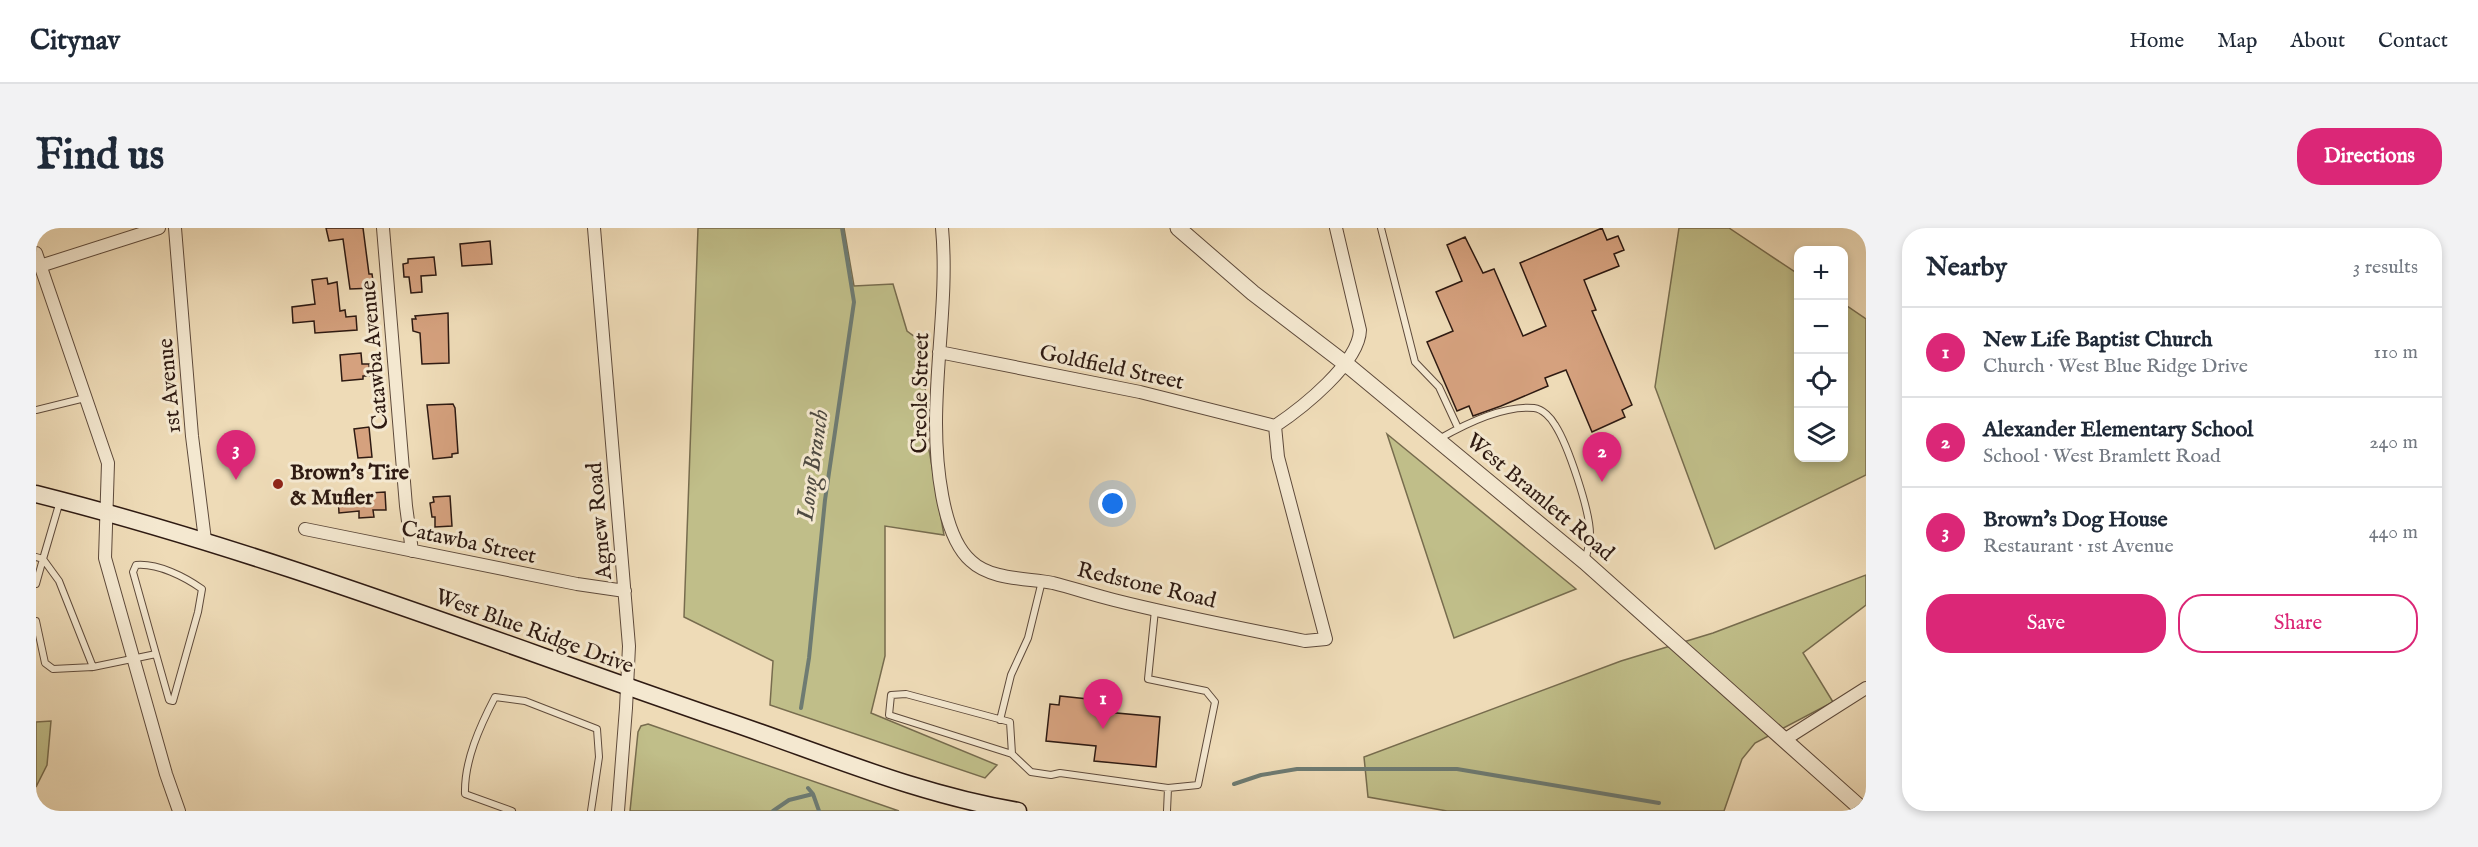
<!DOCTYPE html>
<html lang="en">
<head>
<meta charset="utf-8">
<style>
	:root { --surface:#fff; --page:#f2f2f3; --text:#1f2937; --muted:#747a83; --line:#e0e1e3; --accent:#db2777 }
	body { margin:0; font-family:"IM FELL English",serif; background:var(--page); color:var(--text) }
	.controls { position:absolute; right:18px; top:18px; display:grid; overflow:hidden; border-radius:12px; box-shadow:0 3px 9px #0003 }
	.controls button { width:54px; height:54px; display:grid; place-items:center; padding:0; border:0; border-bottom:2px solid var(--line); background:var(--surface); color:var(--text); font:30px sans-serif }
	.you { position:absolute; left:1077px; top:276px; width:21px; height:21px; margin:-15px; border:4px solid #fff; border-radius:50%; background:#1a73e8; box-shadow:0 0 0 9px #1a73e833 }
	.badge { display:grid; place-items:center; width:39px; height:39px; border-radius:50%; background:var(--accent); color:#fff; font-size:20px; font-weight:700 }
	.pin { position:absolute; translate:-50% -50px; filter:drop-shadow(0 2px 3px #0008) }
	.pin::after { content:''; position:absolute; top:32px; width:21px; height:18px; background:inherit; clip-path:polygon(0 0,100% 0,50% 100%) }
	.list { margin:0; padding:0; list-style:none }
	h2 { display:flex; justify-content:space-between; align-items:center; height:78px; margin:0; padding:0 24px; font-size:26px }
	h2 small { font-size:20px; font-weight:400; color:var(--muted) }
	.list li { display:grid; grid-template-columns:39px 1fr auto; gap:18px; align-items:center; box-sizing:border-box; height:90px; padding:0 24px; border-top:2px solid var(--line) }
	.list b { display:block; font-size:22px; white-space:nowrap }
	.list p { margin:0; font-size:20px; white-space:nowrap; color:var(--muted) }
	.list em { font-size:20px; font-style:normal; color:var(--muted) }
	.actions { display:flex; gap:12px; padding:18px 24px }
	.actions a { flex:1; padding:14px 0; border:2px solid var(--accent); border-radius:24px; text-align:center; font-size:21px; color:var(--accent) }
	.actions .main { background:var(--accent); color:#fff }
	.icon { flex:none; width:33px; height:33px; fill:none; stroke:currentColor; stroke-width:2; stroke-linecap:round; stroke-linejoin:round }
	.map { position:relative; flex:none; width:1830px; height:583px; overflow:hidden; border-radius:24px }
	header { display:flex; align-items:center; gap:36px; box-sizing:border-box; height:84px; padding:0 30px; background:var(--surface); border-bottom:2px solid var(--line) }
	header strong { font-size:28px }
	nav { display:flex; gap:33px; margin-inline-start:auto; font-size:21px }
	.intro { display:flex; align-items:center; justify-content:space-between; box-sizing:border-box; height:144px; padding:0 36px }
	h1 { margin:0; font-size:42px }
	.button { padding:15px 27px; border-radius:24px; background:var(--accent); color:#fff; font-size:21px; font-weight:700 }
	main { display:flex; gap:36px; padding:0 36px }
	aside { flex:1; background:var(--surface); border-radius:24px; box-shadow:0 3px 9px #0003 }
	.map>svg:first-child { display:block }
	.green { fill:#c0be89; stroke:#776c4e; stroke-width:1.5 }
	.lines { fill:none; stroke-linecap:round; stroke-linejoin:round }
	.stream { stroke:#6e7b72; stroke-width:4 }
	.building { fill:#d5a17e; stroke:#2e1a12; stroke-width:1.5 }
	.service-casing { stroke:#5e4a3b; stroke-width:8 }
	.minor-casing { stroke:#5e4a3b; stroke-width:14 }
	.tertiary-casing { stroke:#5e4a3b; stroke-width:17 }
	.secondary-casing { stroke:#2e1a12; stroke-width:19 }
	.service { stroke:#f4e8d0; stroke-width:6 }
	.minor { stroke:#f4e8d0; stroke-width:12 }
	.tertiary { stroke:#f4e8d0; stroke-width:15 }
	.secondary { stroke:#f4e8d0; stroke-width:16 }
	.poi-dot { fill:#8f2418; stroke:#f4e8d0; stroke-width:2 }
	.labels { text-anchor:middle; stroke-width:6; stroke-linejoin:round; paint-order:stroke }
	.street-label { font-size:22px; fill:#2e1a12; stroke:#f4e8d0 }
	.poi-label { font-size:22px; font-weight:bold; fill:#2e1a12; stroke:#f4e8d0; text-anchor:start }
	.water-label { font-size:24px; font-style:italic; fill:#4e4a42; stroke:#f4e8d0 }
</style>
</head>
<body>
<header>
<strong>Citynav</strong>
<nav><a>Home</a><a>Map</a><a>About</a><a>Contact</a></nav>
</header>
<div class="intro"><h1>Find us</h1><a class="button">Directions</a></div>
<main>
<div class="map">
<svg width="1830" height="583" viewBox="0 0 1830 583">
	<rect width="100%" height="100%" fill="#eedbb7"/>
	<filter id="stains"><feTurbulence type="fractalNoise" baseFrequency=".00333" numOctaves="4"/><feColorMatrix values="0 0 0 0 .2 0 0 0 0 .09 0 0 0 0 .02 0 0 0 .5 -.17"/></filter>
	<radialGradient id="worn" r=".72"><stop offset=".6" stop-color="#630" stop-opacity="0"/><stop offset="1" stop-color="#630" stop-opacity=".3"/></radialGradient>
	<!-- green -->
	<path class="green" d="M662 0H808L818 58 857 56 871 103 887 115 892 216 908 307 849 298V428L835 485 961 537 949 550 734 477 737 433 648 389Z
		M1643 0H1693L1762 46V230H1808V76L1830 91V247L1679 321 1619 159Z
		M1351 206 1540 361 1418 410Z
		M1830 347V377L1767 425 1797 474 1719 515 1706 531 1688 583H1411L1332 569 1328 529 1585 433 1677 405Z
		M15 493 11 537 0 559V494Z
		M612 496 863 583H594L602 504 605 498Z"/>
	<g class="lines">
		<!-- stream -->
		<path class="stream" d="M765 480 773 430 789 272 818 74 806 0
			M1198 556 1225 547 1261 541H1421L1623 575
			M772 560 777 566 783 583
			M737 583 753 572 777 566"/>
	</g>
	<!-- building -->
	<path class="building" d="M290 0H327L333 46H336L338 60 314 61 307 11 293 13Z
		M1566 0 1571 12 1582 8 1588 22 1578 26 1583 38 1548 52 1560 82 1556 83 1596 177 1586 182 1589 189 1556 204 1530 142 1509 150 1512 158 1465 178 1437 188 1433 178 1421 183 1391 114 1417 103 1400 64 1426 53 1411 17 1429 9 1447 45 1458 41 1487 108 1510 98 1484 35Z
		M454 13 456 36 426 38 424 16Z
		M398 29 400 47 385 48 386 64 375 65 373 49H368L367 36 372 35V31Z
		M291 50 292 56 301 54 304 83 309 82 310 89 320 88 321 102 279 105 278 93 257 95 256 79 279 76 276 52Z
		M412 85 413 135 386 136 384 105 377 103 376 91H380L379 88Z
		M325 125 326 136H333L334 148H327V151L306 153 304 127Z
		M417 176 419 180 422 225 416 226V229L397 231 391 177Z
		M333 199 336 229 322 230 318 201Z
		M349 264 350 282H337L338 289 323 290V283L303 285 302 267Z
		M414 268 416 298 399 299V289H396L394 275 398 274 397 269Z
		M1024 468 1071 473 1070 484 1124 489 1120 539 1058 533 1060 518 1010 513 1014 476 1023 477Z"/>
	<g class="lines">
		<defs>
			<path id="service" d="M1345 0 1379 134 1403 159 1422 200
				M0 182 49 170
				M1403 211C1429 196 1467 177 1498 180 1507 181 1515 190 1519 197 1532 217 1554 283 1554 306 1554 315 1551 325 1549 333
				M24 273 7 331 23 353 57 439
				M0 329 7 331 0 356
				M0 393 9 435 17 441 57 439 120 426 133 472 137 473 162 384 166 361C149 349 122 335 100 337L97 344 120 426
				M964 492 975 447 992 410 1006 353
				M976 526 974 494 870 466 855 467 853 487 976 526 995 544 1015 547 1024 545 1132 560 1162 557 1179 474 1170 463 1112 451 1119 382
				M476 583 429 566C428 533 444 498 459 469L489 473 561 501 563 529 555 583
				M1131 583 1132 560"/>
			<path id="minor" d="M139 0 156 208 169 312
				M347 0 370 278 376 323
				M558 0 593 418 590 480 582 583
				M906 0C912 65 900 130 900 195 900 232 905 307 935 333 955 352 991 350 1017 355 1037 360 1058 367 1078 372 1141 388 1205 400 1269 413L1290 411 1242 229 1239 198C1266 180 1323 135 1324 102L1300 0
				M0 25 72 235 69 330 130 546 143 583
				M4 38 123 0
				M903 124 1104 164 1239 198
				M269 301 541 356 589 363
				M1748 512 1830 460"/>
			<path id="tertiary" d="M1142 0 1217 65 1315 140 1549 334 1828 583"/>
			<path id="secondary" d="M0 266C234 325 457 413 685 491 784 524 879 566 982 583"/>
		</defs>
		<!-- service casing -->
		<use href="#service" class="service-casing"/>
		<!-- minor casing -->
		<use href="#minor" class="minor-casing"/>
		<!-- tertiary casing -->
		<use href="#tertiary" class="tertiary-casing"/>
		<!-- secondary casing -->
		<use href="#secondary" class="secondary-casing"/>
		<!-- service -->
		<use href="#service" class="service"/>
		<!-- minor -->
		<use href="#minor" class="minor"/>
		<!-- tertiary -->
		<use href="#tertiary" class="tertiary"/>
		<!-- secondary -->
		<use href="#secondary" class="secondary"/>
	</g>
	<!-- markers -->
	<circle class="poi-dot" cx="242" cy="256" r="6"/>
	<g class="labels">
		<!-- street labels -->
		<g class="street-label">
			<text transform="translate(337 127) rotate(-95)" y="8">Catawba Avenue</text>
			<text transform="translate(1076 138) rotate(12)" y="8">Goldfield Street</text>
			<text transform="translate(132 158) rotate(-95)" y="8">1st Avenue</text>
			<text transform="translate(883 165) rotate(-89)" y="8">Creole Street</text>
			<text transform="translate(1505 268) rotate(40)" y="8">West Bramlett Road</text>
			<text transform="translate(562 293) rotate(-95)" y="8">Agnew Road</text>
			<text transform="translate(433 313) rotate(12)" y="8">Catawba Street</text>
			<text transform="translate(1111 356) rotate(13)" y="8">Redstone Road</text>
			<text transform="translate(499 402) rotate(20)" y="8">West Blue Ridge Drive</text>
		</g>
		<!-- poi labels -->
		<g class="poi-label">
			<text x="254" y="251">Brown's Tire<tspan x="254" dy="25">&amp; Mufler</tspan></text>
		</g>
		<!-- water labels -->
		<g class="water-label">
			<text transform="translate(776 237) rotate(-82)" y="8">Long Branch</text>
		</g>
	</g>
	<rect width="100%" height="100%" filter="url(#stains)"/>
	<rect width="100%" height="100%" fill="url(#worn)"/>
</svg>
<div class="controls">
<button>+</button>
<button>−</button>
<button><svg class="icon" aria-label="locate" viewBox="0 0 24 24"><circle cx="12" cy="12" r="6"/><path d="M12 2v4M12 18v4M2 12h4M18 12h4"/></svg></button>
<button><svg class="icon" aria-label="layers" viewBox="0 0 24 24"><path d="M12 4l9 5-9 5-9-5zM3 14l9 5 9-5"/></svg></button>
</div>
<div class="you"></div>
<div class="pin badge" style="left:1067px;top:501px">1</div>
<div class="pin badge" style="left:1566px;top:254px">2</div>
<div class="pin badge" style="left:200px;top:252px">3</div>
</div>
<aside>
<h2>Nearby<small>3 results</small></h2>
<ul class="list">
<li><span class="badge">1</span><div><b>New Life Baptist Church</b><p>Church · West Blue Ridge Drive</p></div><em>110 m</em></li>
<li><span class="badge">2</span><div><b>Alexander Elementary School</b><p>School · West Bramlett Road</p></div><em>240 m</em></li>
<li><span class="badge">3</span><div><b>Brown's Dog House</b><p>Restaurant · 1st Avenue</p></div><em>440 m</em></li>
</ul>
<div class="actions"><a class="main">Save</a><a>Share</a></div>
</aside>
</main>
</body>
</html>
